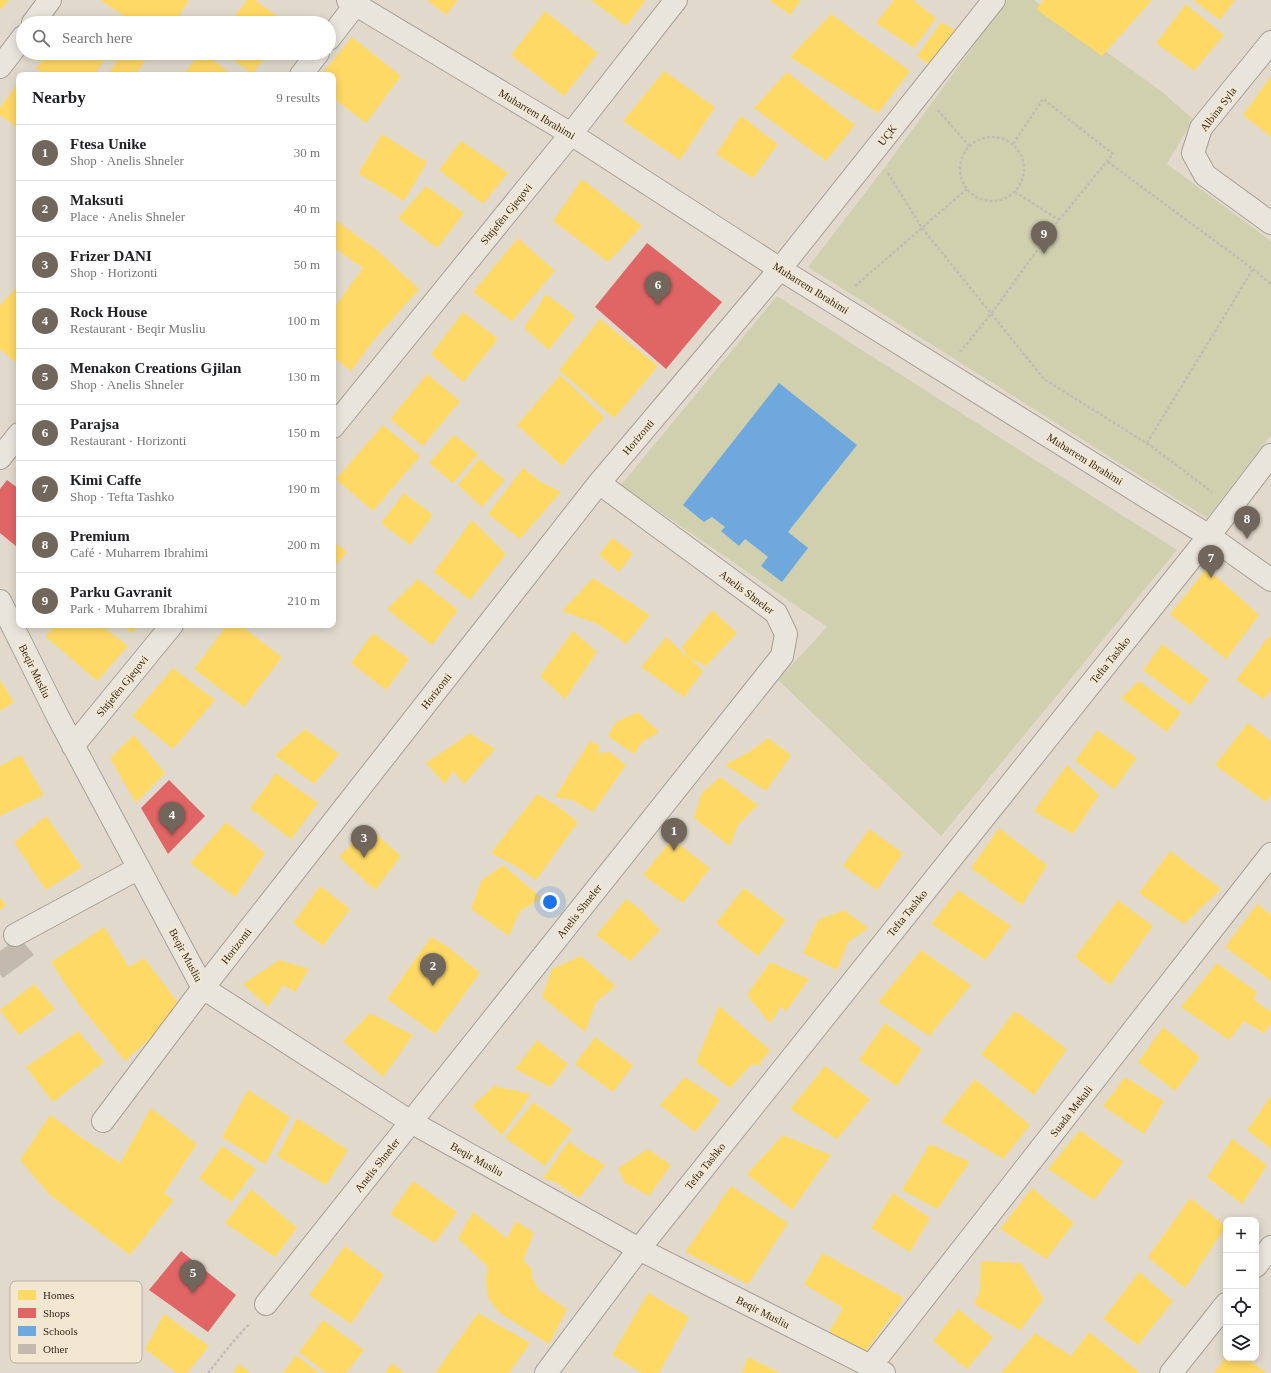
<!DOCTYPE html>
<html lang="en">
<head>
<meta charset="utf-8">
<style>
	:root { --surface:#fff; --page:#f6f6f6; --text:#202124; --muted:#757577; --line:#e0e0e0; --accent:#70665b }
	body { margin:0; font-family:"Times New Roman",serif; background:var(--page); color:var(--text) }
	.controls { position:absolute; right:12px; bottom:12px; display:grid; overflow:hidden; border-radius:8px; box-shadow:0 2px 10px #0003 }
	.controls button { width:36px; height:36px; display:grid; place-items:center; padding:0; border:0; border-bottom:1px solid var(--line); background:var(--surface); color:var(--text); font:20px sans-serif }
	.you { position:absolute; left:550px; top:902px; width:14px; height:14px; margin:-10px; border:3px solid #fff; border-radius:50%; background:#1a73e8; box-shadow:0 0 0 6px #1a73e833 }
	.badge { display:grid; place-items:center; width:26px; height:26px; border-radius:50%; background:var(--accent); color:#fff; font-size:13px; font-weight:700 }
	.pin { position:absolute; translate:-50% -33px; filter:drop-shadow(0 1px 2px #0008) }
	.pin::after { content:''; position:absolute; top:21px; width:14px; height:12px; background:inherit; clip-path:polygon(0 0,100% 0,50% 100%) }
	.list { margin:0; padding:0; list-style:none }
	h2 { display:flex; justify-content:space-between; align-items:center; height:52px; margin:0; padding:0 16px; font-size:17px }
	h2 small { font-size:13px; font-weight:400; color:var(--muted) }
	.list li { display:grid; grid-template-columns:26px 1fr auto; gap:12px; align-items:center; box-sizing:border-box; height:56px; padding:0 16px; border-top:1px solid var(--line) }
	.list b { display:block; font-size:15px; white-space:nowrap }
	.list p { margin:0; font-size:13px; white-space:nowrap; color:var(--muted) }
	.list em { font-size:13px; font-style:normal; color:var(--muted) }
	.icon { flex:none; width:22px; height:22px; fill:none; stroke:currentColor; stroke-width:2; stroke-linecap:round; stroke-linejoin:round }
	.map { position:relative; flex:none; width:1271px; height:1373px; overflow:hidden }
	.search { position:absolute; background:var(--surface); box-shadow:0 2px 10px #0003; left:16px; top:16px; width:320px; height:44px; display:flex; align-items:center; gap:10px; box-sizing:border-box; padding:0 14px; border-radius:22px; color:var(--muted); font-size:15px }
	.panel { position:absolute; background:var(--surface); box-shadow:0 2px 10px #0003; left:16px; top:72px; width:320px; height:556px; border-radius:8px }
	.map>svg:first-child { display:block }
	.green { fill:#d0d0af }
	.homes { fill:#ffd966 }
	.shops { fill:#e06666 }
	.schools { fill:#6fa8dc }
	.building { fill:#c4b9ad }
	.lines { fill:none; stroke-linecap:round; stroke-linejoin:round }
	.minor-casing { stroke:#a69f95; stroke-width:24 }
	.path { stroke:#c2bcb3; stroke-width:2.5; stroke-dasharray:3 2; stroke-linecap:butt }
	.minor { stroke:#eae5dc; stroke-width:22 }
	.labels { text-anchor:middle; stroke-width:4; stroke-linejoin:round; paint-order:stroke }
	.street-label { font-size:11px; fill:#33281e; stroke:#f2e8d2 }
	.key { fill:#f2e8d2; stroke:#b9ae9c; stroke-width:1 }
	.key-label { font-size:11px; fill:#33281e }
</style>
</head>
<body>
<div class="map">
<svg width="1271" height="1373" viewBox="0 0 1271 1373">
	<rect width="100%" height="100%" fill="#e1dacc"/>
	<!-- green -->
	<path class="green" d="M1007 0H1034L1161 91 1193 119 1167 164 1271 241V435L1207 518 808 267 885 167Z
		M777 296 1177 550 941 836 778 680 827 627 621 485Z"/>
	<!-- homes -->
	<path class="homes" d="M0 0H9L0 10Z
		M100 0H189L174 23H135Z
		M247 0H255L286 23H230Z
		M427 0H458L446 15Z
		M591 0H646L626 26Z
		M769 0H801L790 15Z
		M894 0H913L936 18 914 48 876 23Z
		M1044 0H1152L1102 56 1036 9Z
		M1193 0H1235L1220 20Z
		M1186 4 1224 35 1194 71 1156 43Z
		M545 11 598 53 564 96 511 55Z
		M831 14 910 71 878 113 790 57Z
		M941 22 959 32 933 67 917 56Z
		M352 37 401 76 366 123 333 98V75H321Z
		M48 53H107L109 54 94 75H45L36 68Z
		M122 53H133L145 62 134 75H109L108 74Z
		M200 53H204L232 75H183Z
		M224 53H268L252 74Z
		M664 71 715 107 680 160 623 121Z
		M787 72 855 125 826 161 754 108Z
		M1271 76V137L1243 115Z
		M19 81V129L0 115V108Z
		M741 116 778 144 753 178 716 154Z
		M382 134 427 162 404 201 358 173Z
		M461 141 508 173 483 204 439 170Z
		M582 179 642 226 608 262 553 221Z
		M426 186 464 213 437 248 398 218Z
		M337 221 378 251 419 289 373 341 351 371 333 357V309L363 268 333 247V225Z
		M518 238 555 271 512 321 473 292Z
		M18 286 19 287V365L0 349V305Z
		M546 294 575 316 549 350 524 328Z
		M463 312 498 339 463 382 431 354Z
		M600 319 658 366 614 418 559 370Z
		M427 374 460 401 423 446 390 419Z
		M560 375 604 417 562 466 517 425Z
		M383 425 420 456 373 511 336 479Z
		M454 435 478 454 453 483 429 463Z
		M479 459 505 480 482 507 458 485Z
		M523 468 541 482 561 492 520 539 488 514Z
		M404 493 433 515 410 545 381 523Z
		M472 520 506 554 470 600 434 572Z
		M612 538 633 553 619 572 599 555Z
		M333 541 347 552 333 569Z
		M1207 568 1259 615 1226 659 1170 614Z
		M593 578 650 615 626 644 598 624 562 611Z
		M418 579 458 610 432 645 387 609Z
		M712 610 737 633 706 666 689 658 682 647Z
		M56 625H101L128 646 97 681 45 636Z
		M121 625H139L132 633Z
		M227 625H240L282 657 244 707 194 669Z
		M573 631 597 652 565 699 540 676Z
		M373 633 409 659 386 690 351 663Z
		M1269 636 1271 638V690L1264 699 1236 680Z
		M666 637 703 671 684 697 641 667Z
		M1162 644 1209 679 1190 705 1143 670Z
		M173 668 215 700 173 749 132 716Z
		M0 680 14 702 0 711Z
		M1139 681 1181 712 1167 732 1121 698Z
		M638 712 659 732 642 742 634 754 608 736 616 722Z
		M1248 723 1271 741V795L1266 802 1215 765Z
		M305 729 339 754 314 784 275 755Z
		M1097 730 1137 758 1114 789 1075 761Z
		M470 733 495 749 464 784 453 771 445 784 426 763Z
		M134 735 165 773 136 803 110 758Z
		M768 738 791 755 766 791 725 765 749 752Z
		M590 741 599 745 598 753 610 752 626 765 593 812 572 800 555 797Z
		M21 755 44 795 0 816V766Z
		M1067 765 1099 795 1073 834 1034 811Z
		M276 773 318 803 291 839 250 808Z
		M720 777 758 805 738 825 730 846 694 818 701 794Z
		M537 794 556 805 578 822 536 880 514 865 491 853Z
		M46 816 82 867 46 890 14 842Z
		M226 822 265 853 235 897 190 863Z
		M368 827 401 856 375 890 339 857Z
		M999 828 1047 865 1022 905 971 868Z
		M869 829 903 853 877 890 843 866Z
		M672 839 710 868 683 903 643 875Z
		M1170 851 1221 889 1184 924 1139 893Z
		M503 865 542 898 520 911 509 936 471 909 481 881Z
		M320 886 350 909 323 946 293 923Z
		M744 888 786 920 758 956 716 923Z
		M958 890 1011 926 985 960 931 924Z
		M0 897 6 906 0 910Z
		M626 899 641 910 660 930 630 961 596 935Z
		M1118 900 1153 926 1110 985 1075 957Z
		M1257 904 1271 915V981L1225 947Z
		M844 910 868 928 848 942 837 970 803 953 818 920Z
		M104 927 129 967 144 958 183 1009 125 1061 78 1003 51 962Z
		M431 937 447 946 480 973 435 1034 387 999Z
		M921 950 971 985 929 1036 878 1002Z
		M581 956 616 986 596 1002 585 1032 542 997 552 969Z
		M279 960 309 969 295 992 283 985 268 1007 243 984Z
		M770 962 809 979 786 1011 781 1007 770 1023 747 995Z
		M1217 963 1257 992 1254 1000 1271 1012V1024L1264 1033 1244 1021 1229 1040 1181 1007Z
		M34 984 55 1009 19 1035 0 1010Z
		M719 1006 770 1050 758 1066 752 1064 730 1088 696 1062Z
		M1015 1011 1067 1049 1034 1095 981 1054Z
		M370 1013 413 1035 383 1077 343 1041Z
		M885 1023 922 1049 897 1086 859 1060Z
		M1163 1027 1200 1057 1175 1091 1138 1062Z
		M78 1031 104 1062 53 1102 26 1067Z
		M595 1037 633 1065 613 1092 575 1064Z
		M537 1040 568 1064 550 1087 515 1069Z
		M825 1066 870 1099 837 1139 790 1109Z
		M685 1077 720 1100 695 1132 660 1105Z
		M1125 1077 1164 1101 1144 1134 1103 1106Z
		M975 1079 1030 1125 1003 1159 941 1121Z
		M494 1086 531 1094 502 1135 472 1106Z
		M248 1090 290 1117 265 1164 222 1137Z
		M1271 1096V1149L1247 1130Z
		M533 1102 572 1129 545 1166 505 1138Z
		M151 1108 197 1144 164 1193 174 1200 130 1255 50 1195 20 1160 50 1115 81 1137 120 1163Z
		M297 1118 348 1150 326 1185 277 1156Z
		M1080 1130 1123 1162 1094 1200 1048 1169Z
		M783 1135 831 1155 792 1210 747 1174Z
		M1232 1139 1267 1165 1242 1204 1207 1177Z
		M569 1141 580 1150 605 1165 579 1198 555 1182 543 1178Z
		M930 1144 970 1162 937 1209 902 1190Z
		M222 1146 256 1169 231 1202 199 1178Z
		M648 1149 671 1165 649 1196 624 1182 618 1168Z
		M413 1181 457 1212 435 1243 390 1214Z
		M731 1186 788 1223 748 1284 685 1252Z
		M1032 1188 1074 1223 1046 1259 1000 1229Z
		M251 1189 297 1228 275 1257 225 1223Z
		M893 1193 930 1218 910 1252 871 1228Z
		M1190 1198 1226 1226 1185 1288 1148 1257Z
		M473 1212 507 1238 516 1221 534 1233 523 1260 531 1268 533 1279 539 1290 567 1309 549 1344 500 1313 488 1298 486 1278 488 1267 458 1238Z
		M345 1246 384 1275 351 1324 309 1295Z
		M823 1253 904 1298 866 1351 829 1332 843 1308 804 1284Z
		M981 1261 1021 1263 1044 1299 1020 1330 974 1304 980 1290Z
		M1139 1272 1173 1301 1138 1345 1103 1319Z
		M648 1293 689 1317 659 1373H642L612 1355Z
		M958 1309 993 1337 967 1369 933 1341Z
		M478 1313 530 1343 509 1373H435Z
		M164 1314 209 1346 187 1373H177L145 1349Z
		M323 1320 364 1350 346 1373H326L299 1352Z
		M1089 1332 1139 1372 1138 1373H1001L1035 1333 1071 1356Z
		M296 1355 319 1373H283Z
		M748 1357 780 1373H742Z
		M1225 1358H1247L1266 1373H1214Z
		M392 1363 404 1373H385Z
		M239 1364 251 1373H233Z"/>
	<!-- shops -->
	<path class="shops" d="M647 243 722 302 666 369 595 307Z
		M7 480 19 489V544L17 547 0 533V489Z
		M169 780 205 816 168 854 141 808Z
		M181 1251 236 1295 208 1332 149 1290Z"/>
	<!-- schools -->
	<path class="schools" d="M779 383 857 445 788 532 808 548 782 582 761 566 768 557 745 539 739 546 721 531 725 527 712 517 704 522 683 505Z"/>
	<!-- building -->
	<path class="building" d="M19 937 34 955 3 978 0 974V951Z"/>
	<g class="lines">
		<defs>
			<path id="minor" d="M348 0 571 134 780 269 1209 536 1271 580
				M33 23 50 0
				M329 39 359 0
				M1271 42 1201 128 1193 153 1205 175 1271 223
				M0 67 23 37
				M301 75 318 53
				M333 427 571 134 676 0
				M0 458 19 434
				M0 601 58 717 203 988 411 1122 639 1249 884 1373
				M73 746 172 625
				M15 935 139 868
				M103 1121 203 988 599 483 780 269 994 0
				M1256 1266 1271 1247
				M266 1304 782 656 786 634 776 613 599 483
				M870 1367 1271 854
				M546 1373 639 1249 1209 536 1271 455
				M1171 1373 1226 1304"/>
		</defs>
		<!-- minor casing -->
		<use href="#minor" class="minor-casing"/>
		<!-- path -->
		<path class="path" d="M938 110 969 146
			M960 169a32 32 0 1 1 64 0a32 32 0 1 1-64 0Z
			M1108 162 1253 269 1271 284
			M888 173 922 228 1044 379 1151 446 1212 492
			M1015 192 1059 220
			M855 286 967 189
			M960 352 991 314 1059 220 1113 154 1043 99 1013 144
			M1147 443 1253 269
			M208 1373 232 1343 250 1323"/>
		<!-- minor -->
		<use href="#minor" class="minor"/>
	</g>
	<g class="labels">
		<!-- street labels -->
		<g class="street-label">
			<text transform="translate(1218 109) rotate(-53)" y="4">Albina Syla</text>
			<text transform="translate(537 114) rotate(31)" y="4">Muharrem Ibrahimi</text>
			<text transform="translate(887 135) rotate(-52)" y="4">UÇK</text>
			<text transform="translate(506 214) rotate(-51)" y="4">Shtjefën Gjeqovi</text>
			<text transform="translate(811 288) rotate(32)" y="4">Muharrem Ibrahimi</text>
			<text transform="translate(638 437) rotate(-50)" y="4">Horizonti</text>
			<text transform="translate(1085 459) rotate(32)" y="4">Muharrem Ibrahimi</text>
			<text transform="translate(747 592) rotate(37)" y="4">Anelis Shneler</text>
			<text transform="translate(1110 660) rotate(-51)" y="4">Tefta Tashko</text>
			<text transform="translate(35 671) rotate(64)" y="4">Beqir Musliu</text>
			<text transform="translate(122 686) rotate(-51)" y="4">Shtjefën Gjeqovi</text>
			<text transform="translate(436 691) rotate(-52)" y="4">Horizonti</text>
			<text transform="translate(579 911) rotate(-52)" y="4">Anelis Shneler</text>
			<text transform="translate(907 913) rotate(-51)" y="4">Tefta Tashko</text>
			<text transform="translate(236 946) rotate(-52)" y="4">Horizonti</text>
			<text transform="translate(186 955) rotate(62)" y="4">Beqir Musliu</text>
			<text transform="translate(1071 1111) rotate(-52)" y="4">Suada Mekuli</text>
			<text transform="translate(477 1159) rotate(29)" y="4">Beqir Musliu</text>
			<text transform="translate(377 1165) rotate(-52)" y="4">Anelis Shneler</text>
			<text transform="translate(705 1166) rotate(-51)" y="4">Tefta Tashko</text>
			<text transform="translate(763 1312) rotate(27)" y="4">Beqir Musliu</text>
		</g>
	</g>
	<!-- legend -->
	<rect x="10" y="1281" width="132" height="82" rx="6" class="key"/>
	<rect x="18" y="1290" width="18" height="10" fill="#ffd966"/>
	<rect x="18" y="1308" width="18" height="10" fill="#e06666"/>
	<rect x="18" y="1326" width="18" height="10" fill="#6fa8dc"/>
	<rect x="18" y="1344" width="18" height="10" fill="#c4b9ad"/>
	<g class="key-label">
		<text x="43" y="1299">Homes</text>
		<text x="43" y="1317">Shops</text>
		<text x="43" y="1335">Schools</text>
		<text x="43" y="1353">Other</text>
	</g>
</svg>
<div class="controls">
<button>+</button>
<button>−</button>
<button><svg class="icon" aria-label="locate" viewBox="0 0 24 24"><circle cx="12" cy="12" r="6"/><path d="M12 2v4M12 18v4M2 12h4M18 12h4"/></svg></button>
<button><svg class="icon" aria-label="layers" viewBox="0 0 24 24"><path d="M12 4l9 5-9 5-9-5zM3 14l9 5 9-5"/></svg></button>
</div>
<div class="you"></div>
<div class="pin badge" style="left:674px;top:851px">1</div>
<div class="pin badge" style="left:433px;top:986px">2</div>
<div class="pin badge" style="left:364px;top:858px">3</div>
<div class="pin badge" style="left:172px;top:835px">4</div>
<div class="pin badge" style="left:193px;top:1293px">5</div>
<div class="pin badge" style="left:658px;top:305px">6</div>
<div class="pin badge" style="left:1211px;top:578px">7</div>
<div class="pin badge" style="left:1247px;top:539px">8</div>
<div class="pin badge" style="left:1044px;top:254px">9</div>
<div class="search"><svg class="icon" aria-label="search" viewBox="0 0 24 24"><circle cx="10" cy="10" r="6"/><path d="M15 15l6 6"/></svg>Search here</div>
<section class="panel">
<h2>Nearby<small>9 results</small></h2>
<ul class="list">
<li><span class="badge">1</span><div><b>Ftesa Unike</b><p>Shop · Anelis Shneler</p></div><em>30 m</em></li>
<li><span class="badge">2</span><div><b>Maksuti</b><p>Place · Anelis Shneler</p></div><em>40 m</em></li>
<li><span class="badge">3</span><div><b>Frizer DANI</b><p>Shop · Horizonti</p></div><em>50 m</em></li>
<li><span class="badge">4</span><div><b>Rock House</b><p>Restaurant · Beqir Musliu</p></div><em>100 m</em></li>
<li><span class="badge">5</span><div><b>Menakon Creations Gjilan</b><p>Shop · Anelis Shneler</p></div><em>130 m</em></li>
<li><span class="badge">6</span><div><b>Parajsa</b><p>Restaurant · Horizonti</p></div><em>150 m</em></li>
<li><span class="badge">7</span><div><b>Kimi Caffe</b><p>Shop · Tefta Tashko</p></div><em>190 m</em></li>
<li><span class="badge">8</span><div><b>Premium</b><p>Café · Muharrem Ibrahimi</p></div><em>200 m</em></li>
<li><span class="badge">9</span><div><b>Parku Gavranit</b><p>Park · Muharrem Ibrahimi</p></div><em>210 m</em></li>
</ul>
</section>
</div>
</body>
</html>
